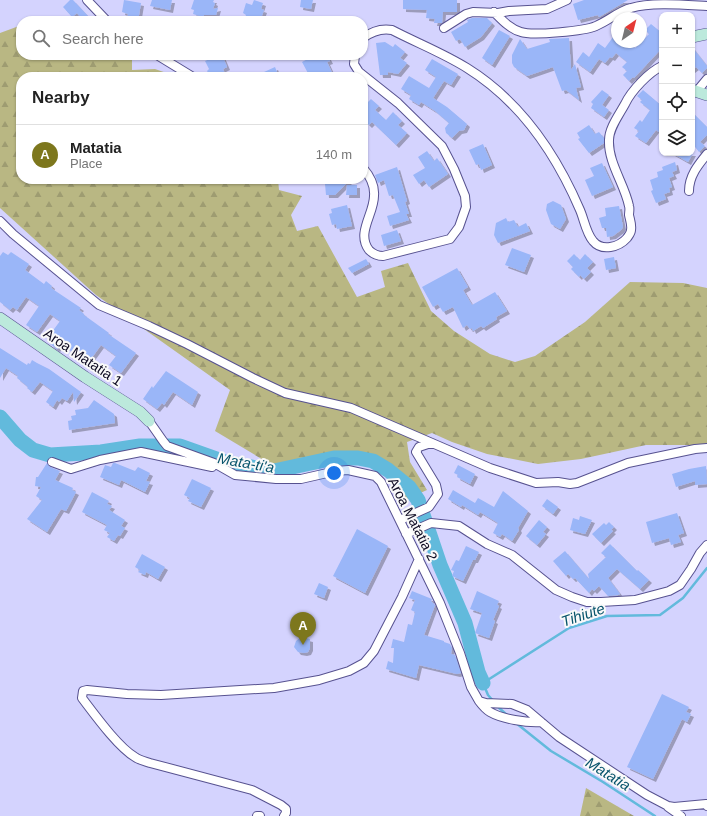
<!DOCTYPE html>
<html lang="en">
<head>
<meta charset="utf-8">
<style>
	:root { --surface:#fff; --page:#f6f6f6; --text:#222; --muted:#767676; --line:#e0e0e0; --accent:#7d771d }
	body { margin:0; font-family:Arial,sans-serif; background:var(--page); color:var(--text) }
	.controls { position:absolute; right:12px; top:12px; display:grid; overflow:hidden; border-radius:8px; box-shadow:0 1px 3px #0004 }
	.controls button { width:36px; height:36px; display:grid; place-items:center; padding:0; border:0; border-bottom:1px solid var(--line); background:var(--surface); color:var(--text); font:20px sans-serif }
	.compass { position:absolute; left:611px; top:12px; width:36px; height:36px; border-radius:50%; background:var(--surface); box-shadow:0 1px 3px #0004; rotate:35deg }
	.you { position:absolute; left:334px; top:473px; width:14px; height:14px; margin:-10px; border:3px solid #fff; border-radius:50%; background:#1a73e8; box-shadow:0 0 0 6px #1a73e833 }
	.badge { display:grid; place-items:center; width:26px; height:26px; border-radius:50%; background:var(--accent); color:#fff; font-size:13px; font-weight:700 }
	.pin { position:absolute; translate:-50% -33px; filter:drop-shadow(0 1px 2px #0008) }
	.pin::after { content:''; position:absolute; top:21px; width:14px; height:12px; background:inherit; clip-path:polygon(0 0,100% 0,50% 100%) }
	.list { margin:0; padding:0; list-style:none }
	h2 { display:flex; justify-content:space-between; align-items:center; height:52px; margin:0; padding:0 16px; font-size:17px }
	h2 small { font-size:13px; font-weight:400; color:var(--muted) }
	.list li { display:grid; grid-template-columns:26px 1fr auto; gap:12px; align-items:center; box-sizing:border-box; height:60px; padding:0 16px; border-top:1px solid var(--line) }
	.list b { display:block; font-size:15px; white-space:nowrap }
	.list p { margin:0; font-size:13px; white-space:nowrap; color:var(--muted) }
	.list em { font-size:13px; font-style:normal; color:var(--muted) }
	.icon { flex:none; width:22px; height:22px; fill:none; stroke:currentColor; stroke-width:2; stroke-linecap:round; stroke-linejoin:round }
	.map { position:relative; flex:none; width:707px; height:816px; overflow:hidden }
	.search { position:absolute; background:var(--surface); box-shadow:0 1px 3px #0004; left:16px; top:16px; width:352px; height:44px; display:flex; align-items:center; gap:10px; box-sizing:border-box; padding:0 14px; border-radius:16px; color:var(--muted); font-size:15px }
	.panel { position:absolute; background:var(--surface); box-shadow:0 1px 3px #0004; left:16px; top:72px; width:352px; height:112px; border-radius:16px }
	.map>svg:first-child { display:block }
	.forest { fill:url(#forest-firs) }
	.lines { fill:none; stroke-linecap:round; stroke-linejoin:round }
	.stream { stroke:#62badc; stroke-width:2.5 }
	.river { stroke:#62badc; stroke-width:15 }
	.building { fill:#9ab6f8; filter:url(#shadow) }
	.minor-casing { stroke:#575290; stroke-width:10 }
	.secondary-casing { stroke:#575290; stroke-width:12 }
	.minor { stroke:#fff; stroke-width:8 }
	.secondary { stroke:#bce9dc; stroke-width:11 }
	.labels { text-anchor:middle; stroke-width:4; stroke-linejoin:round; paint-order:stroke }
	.street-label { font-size:14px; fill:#0d0a22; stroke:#f9f9f9 }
	.water-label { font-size:15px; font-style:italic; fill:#08546c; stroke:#f9f9f9 }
</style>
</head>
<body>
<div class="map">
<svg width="707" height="816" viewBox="0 0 707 816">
	<defs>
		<pattern id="forest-firs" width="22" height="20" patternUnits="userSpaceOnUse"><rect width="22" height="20" fill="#b9b783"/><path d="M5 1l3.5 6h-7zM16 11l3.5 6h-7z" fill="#9e9c71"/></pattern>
		<filter id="shadow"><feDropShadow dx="3" dy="3" stdDeviation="0" flood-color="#0004"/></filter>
	</defs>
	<rect width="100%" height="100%" fill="#d4d3fe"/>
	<!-- forest -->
	<path class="forest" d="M19 26H21V55H121L132 58V70L155 69 178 77H21V179H278L279 190 302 196 291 215 297 231 318 226 357 297 385 287 381 271 408 263 431 311 454 331 490 354 515 362 535 356 585 322 630 282 683 283 707 288V445H646L581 459 538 464 487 454 452 442 432 433 407 442 410 462 427 490 407 499 379 469 368 466 342 463 317 469 285 473 215 431 230 390 96 295 0 208V33Z
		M586 788 634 816H580Z"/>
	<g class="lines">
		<!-- stream -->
		<path class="stream" d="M494 702 488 695 483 683 569 628 607 616 660 615 683 598 707 568
			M497 706 508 716
			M516 723 551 751 603 782 655 816"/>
		<!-- river -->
		<path class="river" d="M0 417 20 440 33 450 50 455 101 452 140 446H180L228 463 274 471 334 458H358L373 461 388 470 409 487 418 500 440 565 465 623 478 672 483 683"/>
	</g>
	<!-- building -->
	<path class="building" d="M70 0H73L88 16 83 20 77 13 72 17 63 7Z
		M124 0 141 3 138 21H127L128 14 122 12Z
		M152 0H172L170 10 150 6Z
		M194 0H214L213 2 215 3 213 9 218 8 216 15H204L203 17 193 14 194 10 191 9Z
		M254 0 263 3 261 9 264 10 260 21H244L246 15 243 13 246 3 252 5Z
		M301 0H313L311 9 300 7Z
		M403 0H457V12H443L442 23H434L435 19 426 18 427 10 403 9Z
		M584 0H628L599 17 598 15 578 20 573 4Z
		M472 18H487L492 23 481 37 465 47 460 39 456 41 451 32 468 22 467 20Z
		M651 24 662 33V48L634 78 633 77 629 81 623 75 627 71 622 67 627 62 616 53 612 58 610 57 605 63 599 59 590 72 576 62 583 52 589 57 598 43 605 48 613 37 617 39V42H621L627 46 629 42 635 48 649 34 645 30Z
		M499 30 510 36 492 65 482 58Z
		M569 38 571 70 575 64 581 87 576 88 579 100 566 90 562 91 553 67 527 76 514 67 512 63V55L520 39 527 49 550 42 549 39Z
		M385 42 393 47 395 44 405 52 400 58 407 63 398 74 388 72V75H380L376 43Z
		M692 47 707 66V68L702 73 696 67 692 70Z
		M219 55H222L227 67 223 69 226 77H211L207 71 209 69 205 61Z
		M315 55H327L330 61 327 62 334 77H310L302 62Z
		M432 59 458 74 451 85 444 81 433 98 447 107 467 124 464 130 459 131 452 138 446 133 445 128 449 123 435 111 421 102 419 105 409 99 411 95 401 89 409 76 429 88 436 77 425 70Z
		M275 67 279 77H253Z
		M602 90 609 95 602 105 609 110 604 117 591 108 593 104 591 102Z
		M643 90 662 106V128L659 132 656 130 646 143 635 136 639 131 634 128 640 120 642 122 650 110 640 102 642 100 637 96Z
		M371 99 379 106 375 110 386 120 393 112 402 121 398 125 407 133 396 145 372 122 369 125 363 119V107Z
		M692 112 707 127V135L700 142 705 146 699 152 692 143Z
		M589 125 595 134 599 132 604 138V143L589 153 578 139 580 138 577 133Z
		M483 144 492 165 481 170 479 164 476 165 469 150Z
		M427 151 434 161 437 158 448 174 429 187 424 180 419 184 413 175 425 168 418 157Z
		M672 153H693L688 162Z
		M675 162 677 170 672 172 674 176 669 178 672 187 669 188 670 192 664 194 666 199 656 203 651 191 653 190 650 180 658 177 657 172 663 170 662 167Z
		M602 163 613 187 592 196 585 180 594 176 590 168Z
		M397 167 407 201 405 202 409 214H406L409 220 390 226 387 216 400 212 393 195 389 196 384 180 378 183 375 175Z
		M329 179H351L335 195H326L325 184 329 182Z
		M347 185H357V195H346Z
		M553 201 561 205 566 219 560 229 551 224 546 210 547 204Z
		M347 205 352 226 337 229 336 224 332 225 329 214 332 213 331 209Z
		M619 206 623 227 621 230 613 236 607 237 606 228H602L599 218 606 216 605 208Z
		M506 218 508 222 514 220 518 227 526 223 530 231 498 243 494 235 496 223Z
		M397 230 401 241 384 246 381 235Z
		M512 248 531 255 524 272 505 265Z
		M3 252 8 255 11 252 29 264 25 270 44 284 46 281 52 286 51 288 81 308 79 310 84 314V315L109 333 108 334 136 353 121 373 109 365 116 356 101 345 88 363 66 347 64 350 59 347 57 349 50 344 51 343 50 342 52 338 49 336 60 321 50 314 37 332 26 325 39 306 26 297 17 310 13 307 10 310 0 302V256Z
		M574 254 580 260 585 254 593 262 587 268 591 272 584 279 580 275 579 277 571 269 573 267 567 261Z
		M614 257 616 268 606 270 604 259Z
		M366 259 369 264 352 273 348 268Z
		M457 268 468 287 463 290 472 305 495 292 507 311 496 317 497 319 483 328 481 326 473 331 472 328 470 329 467 325 463 328 453 307 443 312 438 304 433 307 422 287Z
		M0 348 27 365 28 363 30 364 32 360 37 363 49 369 81 392 74 402 73 392 67 401 62 398 59 402 57 400 53 407 46 402 53 391 40 382 32 392 27 388 28 387 17 378 18 376 6 368 0 378Z
		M166 371 198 392 192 405 173 392 164 405 162 403 157 409 143 399 152 386 153 388Z
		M94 400 114 414 115 423 69 430 68 421 72 420 71 416 76 415 75 410 88 408Z
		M47 463 50 467 60 471 55 480 73 488 72 490 76 492 66 511 61 509 47 532 27 519 42 500 36 496 41 487 35 486 36 477H38Z
		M113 463H115L135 471 138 467 150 473 146 481 150 482 145 492 121 480 119 485 100 477 105 465 111 467Z
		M458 465 475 474 470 484 457 477 458 475 454 473Z
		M706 466 707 484 695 485V481L676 487 672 474 689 469Z
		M192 479 211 488 201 507 188 501 190 498 184 495Z
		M453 490 475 503 478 498 494 507 503 491 528 511 518 528 519 530 512 541 502 534 500 537 493 533 498 523 480 512 478 515 462 505 461 507 448 499Z
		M92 492 109 501 107 504 112 506 109 510 125 520 121 526 125 528 120 536 118 535 114 541 107 537 110 533 104 530 107 525 82 512Z
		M547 499 558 507 553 514 542 506Z
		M677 513 684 533 678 535 681 542 671 545 669 538 652 543 646 522Z
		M580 516 592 520 585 534 570 530 573 518 579 520Z
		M539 520 547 527 543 532 546 534 537 545 526 536Z
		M609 522 614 527 611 530 613 531 601 543 592 534 604 523 606 525Z
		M357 529 388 546 365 593 333 576Z
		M610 544 637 571 638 570 649 580 640 589 617 569 608 578 620 594 618 595 608 596 599 586 594 591 592 589 589 593 575 578 573 579 568 574 566 576 553 561 565 551 589 579 588 574 606 557 601 553Z
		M466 546 479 552 475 560H473L463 581 452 576 454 571 451 570 456 560 459 561Z
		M142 554 165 567 158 579 146 572 145 575 138 572 140 570 135 567Z
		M319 583 328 587 324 598 314 594Z
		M412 591 432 599 431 601 435 605 424 635 444 641V642L450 644 452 648 451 654 455 655 461 673 457 674 419 665 416 678 386 669 388 661 393 663 394 648H391L393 639 404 642 408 624 412 625 415 612 411 610 415 600 409 598Z
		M477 591 499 601 497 605 499 606 493 620 495 621 489 638 475 633 482 613 470 609Z
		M301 637 310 639V648L308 652 304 653 298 652 294 647 296 641Z
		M662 694 689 707 686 712 691 714 687 722 682 719 653 779 627 767Z"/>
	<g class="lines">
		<defs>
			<path id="minor" d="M87 0 107 21
				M494 12C502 20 510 29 521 32 532 36 585 31 596 26 608 21 619 11 631 8 651 2 686 5 707 6
				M444 28 466 14 473 12 498 13 509 11 547 9 567 0
				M363 38C371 32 381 28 392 30 417 43 443 53 467 68 520 101 556 154 580 210 584 219 586 233 593 241 602 252 619 247 627 238 629 235 631 233 631 230 632 225 630 220 629 215 629 212 630 209 629 206 625 185 608 163 609 140 609 128 619 115 625 104 631 91 649 72 662 66
				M157 55 193 77
				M355 55 354 64 359 72 398 103 442 146 454 169 465 196 466 207 459 227 450 239 446 240 383 256C378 256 373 254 369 250 356 233 374 214 374 196 375 185 370 176 363 168
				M697 91 707 79
				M689 191C689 176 698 165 707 154
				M0 221 13 234 99 305 149 326 187 344 253 378 285 393 351 408 490 468 536 483 558 482 570 484 577 483 628 463 695 449 707 448
				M149 421 163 441 167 446 214 463 235 475 276 479H301L336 471 348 470 375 476 381 482 440 603 460 653 471 687 479 701 486 703 512 704 527 710 559 737 647 795 668 806 674 807 706 804 707 806
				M52 462 71 469 100 460 141 452 212 467
				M400 520 429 507 438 494 436 485 416 452 419 447 431 443
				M406 534 431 523 459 526 487 544 512 555 556 590 572 597 587 602H601L635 600 669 591 680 585 691 569 700 553 707 545
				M479 701C482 705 485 709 490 712 502 719 527 723 541 722
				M668 807 681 816
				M257 816H260
				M284 816 286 813V809L281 805 252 790 150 763C144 761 139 760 135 757 118 747 95 715 82 698L83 691 87 690 127 694 161 695 274 688 319 680 349 671 364 663 374 651 402 597 419 559"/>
			<path id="secondary" d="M692 37 707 34
				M692 90 707 95
				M0 318 85 377 140 412 149 421"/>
		</defs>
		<!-- minor casing -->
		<use href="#minor" class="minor-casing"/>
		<!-- secondary casing -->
		<use href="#secondary" class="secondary-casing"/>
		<!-- minor -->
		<use href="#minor" class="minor"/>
		<!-- secondary -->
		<use href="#secondary" class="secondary"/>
	</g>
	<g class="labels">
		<!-- street labels -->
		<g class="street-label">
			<text transform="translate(83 357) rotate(34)" y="5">Aroa Matatia 1</text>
			<text transform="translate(413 519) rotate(63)" y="5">Aroa Matatia 2</text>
		</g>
		<!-- water labels -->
		<g class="water-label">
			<text transform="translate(246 463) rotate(10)" y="5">Mata-ti'a</text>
			<text transform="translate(583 615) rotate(-19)" y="5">Tihiute</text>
			<text transform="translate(608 774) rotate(32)" y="5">Matatia</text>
		</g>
	</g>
</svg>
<div class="controls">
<button>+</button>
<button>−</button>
<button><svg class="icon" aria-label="locate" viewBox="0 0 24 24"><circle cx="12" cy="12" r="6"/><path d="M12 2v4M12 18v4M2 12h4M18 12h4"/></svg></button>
<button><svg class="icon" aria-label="layers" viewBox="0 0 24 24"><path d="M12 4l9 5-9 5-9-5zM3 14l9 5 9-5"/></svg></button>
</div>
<svg class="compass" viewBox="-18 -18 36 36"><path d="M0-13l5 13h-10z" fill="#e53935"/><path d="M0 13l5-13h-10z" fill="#767676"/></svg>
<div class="you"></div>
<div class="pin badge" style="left:303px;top:645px">A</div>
<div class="search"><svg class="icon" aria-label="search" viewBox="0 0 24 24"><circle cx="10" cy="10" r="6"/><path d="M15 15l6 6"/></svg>Search here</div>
<section class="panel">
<h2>Nearby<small></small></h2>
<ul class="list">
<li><span class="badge">A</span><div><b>Matatia</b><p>Place</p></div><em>140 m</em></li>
</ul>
</section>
</div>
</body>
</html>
